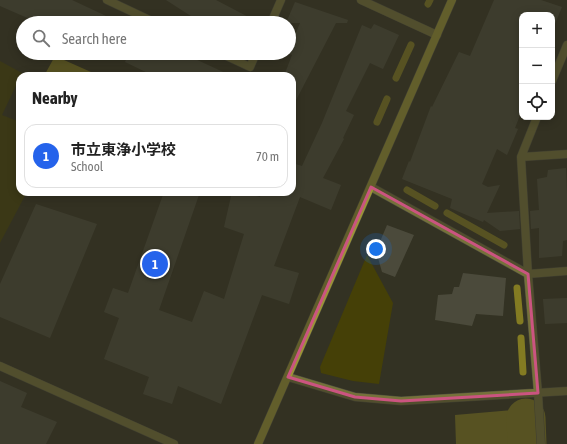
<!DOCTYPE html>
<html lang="en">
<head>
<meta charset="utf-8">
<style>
	:root { --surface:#fff; --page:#f2f2f2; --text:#222; --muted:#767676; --line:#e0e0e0; --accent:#2563eb }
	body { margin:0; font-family:"Asap Condensed","Noto Sans JP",sans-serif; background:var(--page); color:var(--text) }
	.controls { position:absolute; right:12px; top:12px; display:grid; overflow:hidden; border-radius:8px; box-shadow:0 2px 10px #0003 }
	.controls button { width:36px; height:36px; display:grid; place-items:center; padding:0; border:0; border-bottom:1px solid var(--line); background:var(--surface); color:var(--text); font:20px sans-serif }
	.you { position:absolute; left:376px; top:249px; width:14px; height:14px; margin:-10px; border:3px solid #fff; border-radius:50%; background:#1a73e8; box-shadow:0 0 0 6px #1a73e833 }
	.badge { display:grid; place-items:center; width:26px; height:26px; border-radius:50%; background:var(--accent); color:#fff; font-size:13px; font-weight:700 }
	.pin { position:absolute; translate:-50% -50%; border:2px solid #fff; box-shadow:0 1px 4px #0006 }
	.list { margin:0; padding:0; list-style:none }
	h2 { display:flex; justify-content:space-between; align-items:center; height:52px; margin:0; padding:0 16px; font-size:17px }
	h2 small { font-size:13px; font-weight:400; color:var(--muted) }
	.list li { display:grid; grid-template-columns:26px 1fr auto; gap:12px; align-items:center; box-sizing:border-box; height:64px; margin:0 8px 8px; padding:0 8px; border:1px solid var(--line); border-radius:12px }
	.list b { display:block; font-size:15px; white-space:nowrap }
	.list p { margin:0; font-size:13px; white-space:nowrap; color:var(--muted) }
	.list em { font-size:13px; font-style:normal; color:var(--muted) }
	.icon { flex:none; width:22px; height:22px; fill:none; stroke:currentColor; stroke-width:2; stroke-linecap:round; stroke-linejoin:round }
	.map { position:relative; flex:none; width:567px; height:444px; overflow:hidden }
	.search { position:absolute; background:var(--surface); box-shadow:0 2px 10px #0003; left:16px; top:16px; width:280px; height:44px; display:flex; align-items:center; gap:10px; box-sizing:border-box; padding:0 14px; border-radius:22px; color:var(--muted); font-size:15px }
	.panel { position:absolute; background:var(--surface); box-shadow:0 2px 10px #0003; left:16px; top:72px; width:280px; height:124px; border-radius:12px }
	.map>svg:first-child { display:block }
	.green { fill:#454007 }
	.water { fill:#837b22 }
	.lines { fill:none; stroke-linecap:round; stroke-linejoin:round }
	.stream { stroke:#837b22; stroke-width:7 }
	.river { stroke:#837b22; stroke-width:39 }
	.building { fill:#4b4a3b }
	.street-casing { stroke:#4f4e40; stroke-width:9 }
	.secondary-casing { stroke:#4f4e40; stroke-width:9 }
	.street { stroke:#75713a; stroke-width:8 }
	.secondary { stroke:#9c9437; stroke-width:8 }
	.marked { fill:none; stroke:#cb5480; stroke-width:3; stroke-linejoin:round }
</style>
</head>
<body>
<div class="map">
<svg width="567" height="444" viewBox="0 0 567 444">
	<rect width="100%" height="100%" fill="#333223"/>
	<!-- green -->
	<path class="green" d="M0 61 22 73 2 115 20 122V192H27L0 243Z
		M367 255 393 303 379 384 353 381 321 373 320 367Z"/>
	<!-- water -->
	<path class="water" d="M55 56 100 76H44Z
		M512 410 514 444H456L455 415Z"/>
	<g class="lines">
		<!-- stream -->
		<path class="stream" d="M428 4 430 0
			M396 78 411 45
			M377 122 387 99
			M407 190 435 206
			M447 213 504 245
			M517 288 520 321
			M521 338 523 372
			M526 414V418"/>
		<!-- river -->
		<path class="river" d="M526 418 527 444"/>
	</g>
	<!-- building -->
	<path class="building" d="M0 0H72L121 23H39L0 6Z
		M166 0H216L260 23H193L194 18Z
		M494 0H541L562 7 552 31V15H522V110L515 128 518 129 507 155 497 149 482 184 488 187 500 185 487 213 519 211 520 229 500 231 484 220 483 222 450 208 452 199 402 179 409 161 410 162 431 106 432 107 459 52 470 56Z
		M295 2 348 20 347 23H336L292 108V76H284L292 55 288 53H289V50L300 23H286Z
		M374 24 399 35 383 69 370 63 346 111 354 115 343 138 344 139 323 178 341 185 331 210 300 197 274 266 299 273 289 304 262 295 221 404 178 386 172 404 143 394 149 377 104 359 119 318 104 312 113 288 128 293 164 192H200L159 310 192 322 204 291 224 299 244 234 224 227 232 192H240L260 197 262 192H292V163L302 166 322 123 362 25 371 29Z
		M129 53H182L232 76H154L125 62Z
		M566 168 567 194V240L563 241 562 256 539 258V228L531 229 530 211 539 210 537 179 547 177 548 170Z
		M36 204 97 224 50 338 0 317V284Z
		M387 225 414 235 395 277 382 272 376 251Z
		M463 273 506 278 503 316 476 314 472 326 435 320 438 295 452 294 454 287H459Z
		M567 298V323L545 324 543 299Z
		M0 381 27 393 21 407 57 422 46 444H0Z"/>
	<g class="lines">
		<defs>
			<path id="street" d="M107 0 156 23
				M361 0 437 35
				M271 23 281 0
				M220 53 250 67 256 53
				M552 81 567 45
				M537 117 521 157 528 274 538 393 541 444
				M521 157 567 154
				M371 187 528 274 567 271
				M0 366 174 444
				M288 377 355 397 401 401 567 391"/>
			<path id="secondary" d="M258 444 452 0"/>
		</defs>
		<!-- street casing -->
		<use href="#street" class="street-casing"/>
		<!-- secondary casing -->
		<use href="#secondary" class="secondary-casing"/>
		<!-- street -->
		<use href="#street" class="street"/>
		<!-- secondary -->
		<use href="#secondary" class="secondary"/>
	</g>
	<!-- marked area -->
	<path d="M0 0H567V444H0ZM371 187 528 274 538 393 401 401 355 397 288 377Z" fill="#333223" fill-opacity=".55" fill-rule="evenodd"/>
	<path class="marked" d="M371 187 528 274 538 393 401 401 355 397 288 377Z"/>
</svg>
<div class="controls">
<button>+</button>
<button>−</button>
<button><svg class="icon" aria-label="locate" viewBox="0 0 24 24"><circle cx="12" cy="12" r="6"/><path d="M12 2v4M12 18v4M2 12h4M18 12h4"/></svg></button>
</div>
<div class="you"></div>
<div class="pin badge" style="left:155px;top:264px">1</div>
<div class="search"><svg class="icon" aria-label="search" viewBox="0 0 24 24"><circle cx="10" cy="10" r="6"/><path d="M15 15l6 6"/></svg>Search here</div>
<section class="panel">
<h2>Nearby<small></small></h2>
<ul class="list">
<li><span class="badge">1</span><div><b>市立東浄小学校</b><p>School</p></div><em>70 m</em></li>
</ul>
</section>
</div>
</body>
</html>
